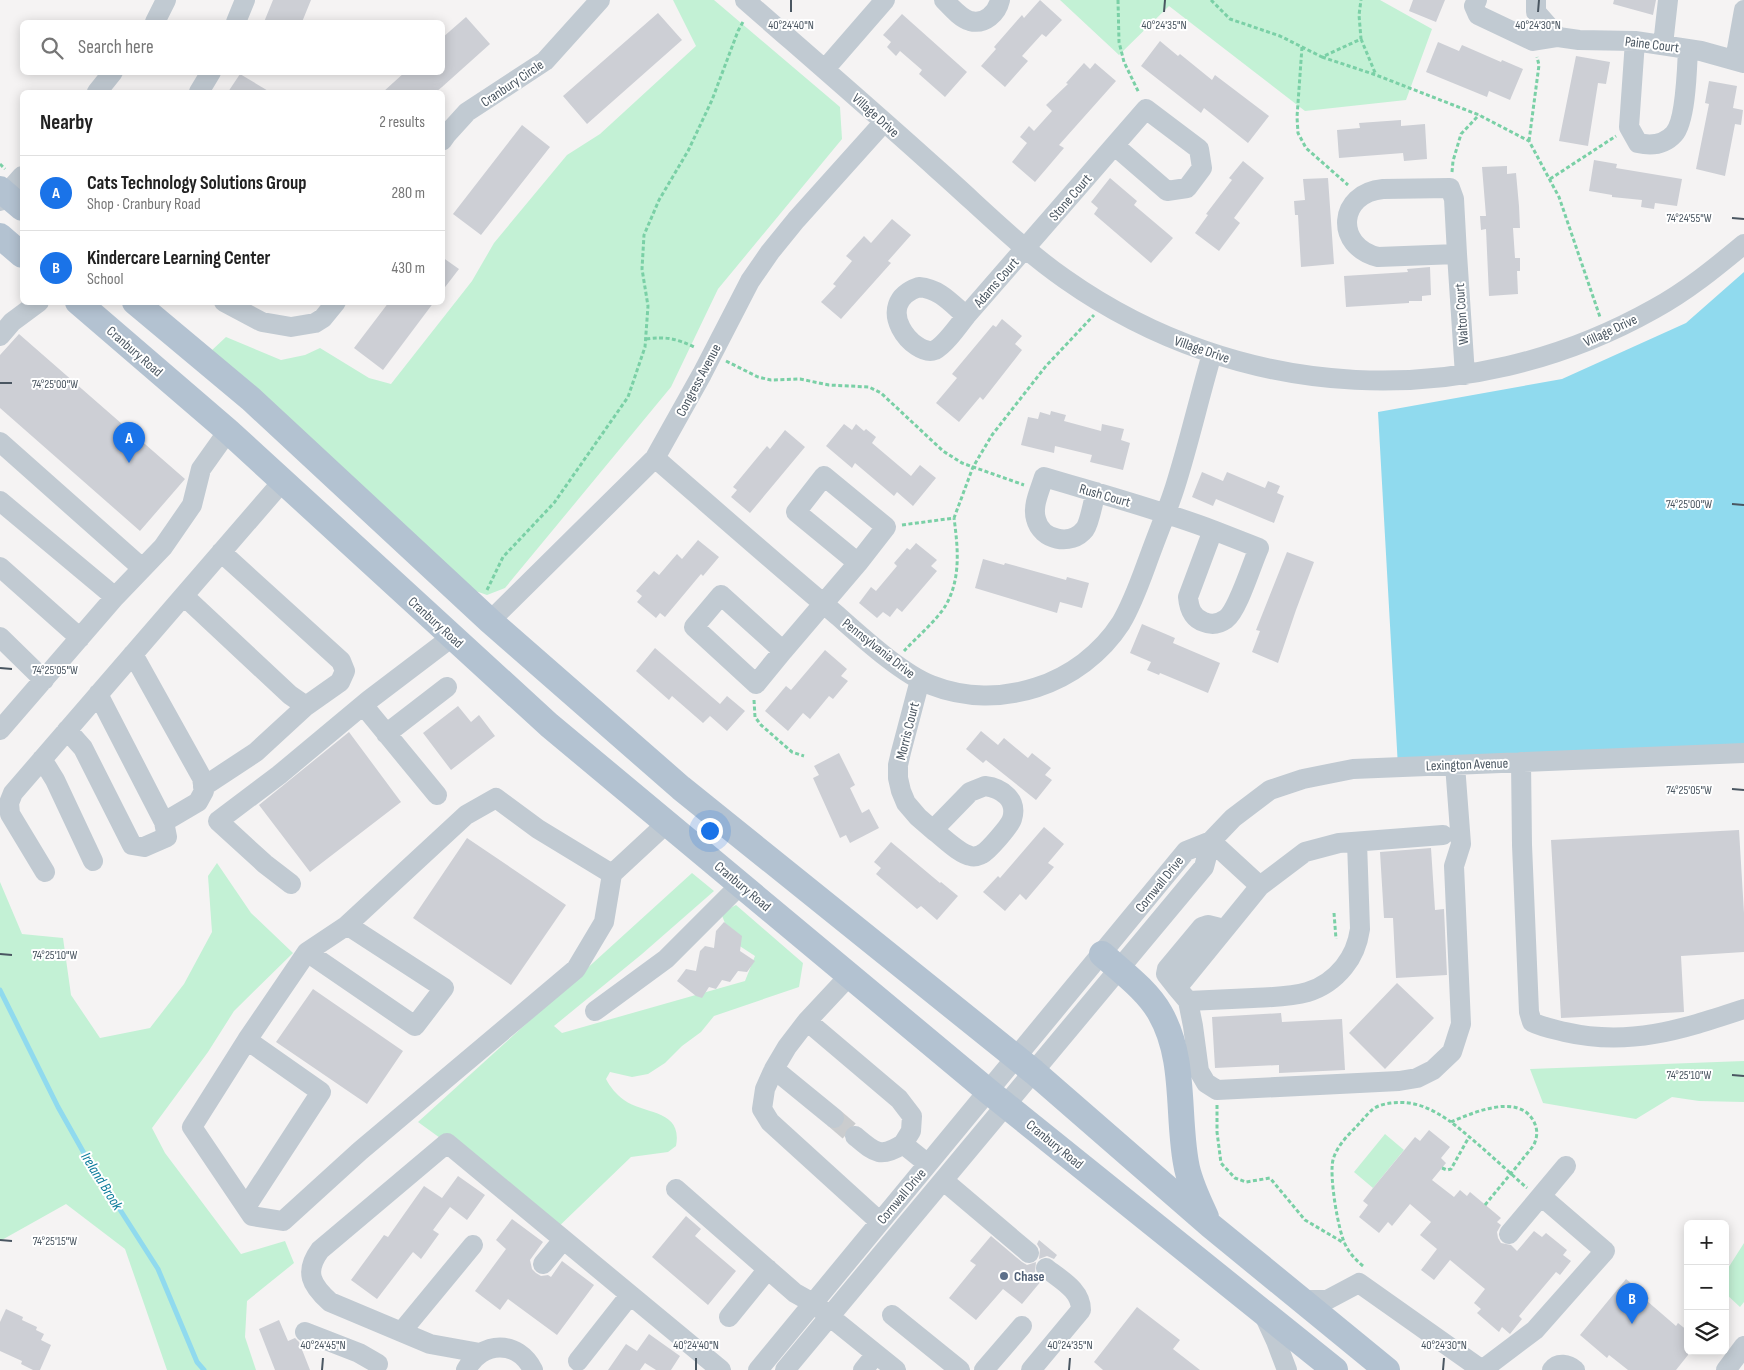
<!DOCTYPE html>
<html lang="en">
<head>
<meta charset="utf-8">
<style>
	:root { --surface:#fff; --page:#f6f6f6; --text:#222; --muted:#767676; --line:#e0e0e0; --accent:#1a73e8 }
	body { margin:0; font-family:"Sofia Sans Condensed",sans-serif; background:var(--page); color:var(--text) }
	.controls { position:absolute; right:15px; bottom:15px; display:grid; overflow:hidden; border-radius:8px; box-shadow:0 2px 12px #0003 }
	.controls button { width:45px; height:45px; display:grid; place-items:center; padding:0; border:0; border-bottom:1px solid var(--line); background:var(--surface); color:var(--text); font:25px sans-serif }
	.you { position:absolute; left:709px; top:830px; width:18px; height:18px; margin:-12px; border:4px solid #fff; border-radius:50%; background:#1a73e8; box-shadow:0 0 0 8px #1a73e833 }
	.badge { display:grid; place-items:center; width:32px; height:32px; border-radius:50%; background:var(--accent); color:#fff; font-size:16px; font-weight:700 }
	.pin { position:absolute; translate:-50% -41px; filter:drop-shadow(0 1px 2px #0008) }
	.pin::after { content:''; position:absolute; top:26px; width:18px; height:15px; background:inherit; clip-path:polygon(0 0,100% 0,50% 100%) }
	.list { margin:0; padding:0; list-style:none }
	h2 { display:flex; justify-content:space-between; align-items:center; height:65px; margin:0; padding:0 20px; font-size:21px }
	h2 small { font-size:16px; font-weight:400; color:var(--muted) }
	.list li { display:grid; grid-template-columns:32px 1fr auto; gap:15px; align-items:center; box-sizing:border-box; height:75px; padding:0 20px; border-top:1px solid var(--line) }
	.list b { display:block; font-size:19px; white-space:nowrap }
	.list p { margin:0; font-size:16px; white-space:nowrap; color:var(--muted) }
	.list em { font-size:16px; font-style:normal; color:var(--muted) }
	.icon { flex:none; width:28px; height:28px; fill:none; stroke:currentColor; stroke-width:2; stroke-linecap:round; stroke-linejoin:round }
	.map { position:relative; flex:none; width:1744px; height:1370px; overflow:hidden }
	.search { position:absolute; background:var(--surface); box-shadow:0 2px 12px #0003; left:20px; top:20px; width:425px; height:55px; display:flex; align-items:center; gap:12px; box-sizing:border-box; padding:0 18px; border-radius:8px; color:var(--muted); font-size:19px }
	.panel { position:absolute; background:var(--surface); box-shadow:0 2px 12px #0003; left:20px; top:90px; width:425px; height:215px; border-radius:8px }
	.map>svg:first-child { display:block }
	.green { fill:#c3f1d5 }
	.water { fill:#90daee }
	.lines { fill:none; stroke-linecap:round; stroke-linejoin:round }
	.stream { stroke:#90daee; stroke-width:5 }
	.building { fill:#cdcfd5 }
	.minor-tunnel { stroke:#caccce; stroke-width:20; stroke-dasharray:20 10; stroke-linecap:butt }
	.path { stroke:#7ad0a6; stroke-width:3; stroke-dasharray:4 2.5; stroke-linecap:butt }
	.minor { stroke:#c1cad2; stroke-width:20 }
	.major { stroke:#b3c2d1; stroke-width:26 }
	.ticks { fill:none; stroke:#4a5661; stroke-width:2 }
	.service-dot { fill:#5c6f8a; stroke:#fff; stroke-width:2 }
	.labels { text-anchor:middle; stroke-width:4; stroke-linejoin:round; paint-order:stroke }
	.street-label { font-size:14px; fill:#4a5661; stroke:#fff }
	.service-label { font-size:14px; font-weight:bold; fill:#4e5e75; stroke:#fff; text-anchor:start }
	.water-label { font-size:15px; font-style:italic; fill:#0c7c9b; stroke:#fff }
	.ticks-label { font-size:12px; text-anchor:middle; fill:#4a5661; stroke:#fff; stroke-width:4; stroke-linejoin:round; paint-order:stroke }
</style>
</head>
<body>
<div class="map">
<svg width="1744" height="1370" viewBox="0 0 1744 1370">
	<rect width="100%" height="100%" fill="#f5f3f3"/>
	<!-- green -->
	<path class="green" d="M673 0H714L840 107 842 139 718 289 671 387 505 588 487 595 467 588 211 351 226 337 281 360 305 355 320 348 369 378 391 384 472 281 494 243 567 155 600 134 696 46Z
		M1060 0H1380L1432 29 1406 100 1305 111 1169 6 1119 55Z
		M217 863 251 913 293 953 234 1011 208 1052 152 1128 165 1153 241 1254 285 1241 294 1263 247 1301 245 1337 256 1370H167L125 1249 66 1204 0 1241V882L22 934 63 938 71 995 100 1038 150 1028 184 984 212 932 208 876Z
		M692 873 714 891 642 954 554 1026 562 1033 745 981 755 956 732 941 721 913 736 905 803 963 799 987 714 1016 701 1032 682 1046 665 1063 648 1074 632 1077 610 1072 606 1079C610 1087 617 1095 624 1100 645 1115 683 1109 676 1146L668 1152 631 1157 553 1232 447 1143 418 1122Z
		M1744 1061V1102L1699 1101 1672 1097 1636 1119 1543 1103 1530 1069Z
		M1385 1134 1404 1150 1373 1188 1354 1172Z
		M1744 1243V1302L1740 1307 1725 1293V1273Z"/>
	<!-- water -->
	<path class="water" d="M1744 272V753L1398 767 1378 412 1562 379 1686 323Z"/>
	<g class="lines">
		<!-- stream -->
		<path class="stream" d="M0 990 58 1107 85 1155 158 1269 197 1362 204 1370"/>
	</g>
	<!-- building -->
	<path class="building" d="M273 0H311L302 22H264Z
		M1040 0 1062 20 1046 37 1042 34 1022 56 1028 61 1005 87 981 66 996 49 994 47 1022 15 1024 18Z
		M1413 0H1445L1436 22 1409 11Z
		M1614 0H1656L1653 15 1613 4Z
		M658 13 682 40 587 124 563 96Z
		M902 14 967 72 945 97 919 74 922 70 900 51 896 56 887 47 891 42 883 35Z
		M466 17 490 44 442 87 436 92H383L405 72H442V38Z
		M1160 41 1178 56 1180 54 1212 80 1215 75 1269 116 1248 143 1204 108 1201 113 1141 66Z
		M1438 42 1459 51 1462 45 1501 62 1502 60 1523 69 1510 100 1489 91 1487 97 1426 72Z
		M1576 56 1610 62 1606 84 1598 83 1588 146 1559 141Z
		M1084 63 1090 69 1095 63 1116 81 1059 145 1064 148 1035 182 1012 162 1027 143 1020 137 1029 126 1034 131 1052 111 1046 105 1068 84 1066 83Z
		M240 74 270 92H228Z
		M1709 81 1737 86 1733 108 1743 110 1741 125 1735 124 1725 176 1696 169 1709 104 1705 103Z
		M1401 120V126L1425 124 1427 159 1404 161 1403 153 1339 158 1337 130 1360 128 1359 123Z
		M522 125 550 147 481 235 453 214Z
		M1594 160 1617 164 1616 168 1682 179 1677 206 1655 203 1654 209 1641 207 1642 200 1612 197V195L1589 191Z
		M1243 161 1264 178 1234 218 1240 223 1219 251 1195 233 1208 215 1206 214 1232 180 1229 178Z
		M1507 166V174L1516 173 1519 206 1520 228H1513L1515 258H1520V271H1517L1518 294 1489 296 1486 229 1481 230 1480 216H1486L1482 167Z
		M1110 178 1137 201 1134 205 1173 238 1151 263 1094 214 1098 208 1091 202Z
		M1328 178 1334 264 1301 267 1298 215H1295L1294 201 1305 200 1303 179Z
		M892 219 911 235 888 261 891 263 841 319 821 302 836 286 833 284 852 261 846 256 864 236 871 243Z
		M442 257 459 269 442 291Z
		M1430 267 1431 295 1422 296V301H1409V303L1346 307 1344 276 1408 272 1407 269Z
		M389 302H434L383 370 354 348Z
		M1002 319 1022 336 1015 344 1022 350 983 400 980 397 959 422 936 403 957 378 952 374 993 325 996 327Z
		M19 334 185 479 140 531 0 408V355Z
		M1051 411 1066 415 1064 421 1101 431 1102 424 1124 429 1121 440 1130 443 1123 470 1090 462 1092 455 1055 446 1054 453 1021 445 1028 417 1038 419 1040 412 1050 415Z
		M844 424 852 430 856 424 864 431 866 429 876 437 872 443 911 476 920 465 936 478 913 506 897 492 894 496 855 463 852 468 826 446Z
		M785 430 805 447 750 513 731 497 737 490 733 487 767 446 770 449Z
		M1202 472 1223 481 1227 472 1265 488 1268 481 1280 486 1277 493 1284 496 1274 523 1216 499 1213 506 1192 497Z
		M698 540 719 557 703 576 701 574 665 617 660 613 656 618 637 602 642 596 636 591 654 571 659 575 677 554 682 559Z
		M916 543 937 560 931 566 937 571 902 612 897 608 890 617 883 612 877 618 859 603 871 587 876 591 897 566 894 563 907 548 910 550Z
		M1287 552 1314 562 1296 610 1278 663 1252 652 1260 631 1256 630Z
		M983 559 1004 565 1005 563 1066 580 1067 577 1089 583 1082 608 1060 602 1057 613 975 588Z
		M1142 624 1175 638 1173 643 1220 663 1208 693 1160 673 1159 675 1147 670 1151 662 1130 653Z
		M655 648 720 704 727 696 745 711 727 731 710 716 703 723 672 696 669 700 636 671Z
		M825 650 847 669 841 676 848 681 833 699 829 696 810 719 803 713 788 731 765 711 786 686 791 690Z
		M458 706 471 722 479 715 495 736 451 770 423 733Z
		M981 731 998 745 1004 738 1028 758 1032 753 1051 768 1045 775 1052 780 1036 800 986 760 983 763 966 749Z
		M349 732 401 802 310 872 259 805Z
		M839 753 855 785 850 788 862 813 869 809 879 828 850 843 846 835 840 838 813 778 819 775 814 766Z
		M1044 827 1064 844 1048 863 1054 867 1026 900 1020 894 1005 911 983 892 998 876 1000 878Z
		M1739 830 1744 913V952L1681 956 1684 1012 1561 1018 1551 840Z
		M467 838 566 905 511 985 413 918Z
		M891 842 940 883 941 882 958 896 937 920 921 906 917 909 876 874 881 868 874 862Z
		M1431 848 1435 910 1444 909 1447 975 1396 978 1393 918H1384L1380 852Z
		M724 922 742 936 740 951 755 961 747 972 738 971 730 982 722 980 716 989 709 987 702 998 696 996 677 981 686 969 696 971 700 951 705 946 714 948 716 931Z
		M1397 983 1434 1018 1385 1069 1349 1033Z
		M313 989 403 1051 367 1104 276 1042Z
		M1281 1013 1282 1022 1342 1019 1345 1070 1279 1073V1065L1215 1068 1212 1017Z
		M1429 1130 1450 1147 1441 1158 1446 1163 1432 1180 1454 1197 1460 1190 1467 1196 1470 1192 1501 1218 1497 1222 1501 1225 1497 1232 1498 1238 1501 1243 1511 1245 1517 1251 1534 1231 1542 1237 1546 1233 1567 1250 1563 1255 1571 1261 1560 1275 1556 1272 1519 1316 1522 1319 1510 1334 1502 1327 1499 1332 1477 1313 1481 1309 1474 1303 1485 1289 1450 1260 1434 1280 1421 1270 1437 1249 1420 1235 1431 1222 1410 1204 1392 1226 1388 1222 1379 1233 1359 1217 1368 1205 1363 1201 1373 1188 1415 1137 1420 1141Z
		M458 1176 485 1195 467 1220 450 1207 433 1230 439 1234 421 1259 413 1252 377 1299 351 1280 384 1235 388 1237 424 1186 442 1198Z
		M686 1216 701 1229 695 1236 736 1271 708 1305 652 1257Z
		M512 1219 543 1242 530 1260 532 1269 536 1273 541 1276 548 1275 551 1277 562 1261 594 1285 557 1335 508 1299 500 1310 475 1291 506 1249 496 1240Z
		M991 1236 1022 1262 1027 1265 1036 1262 1035 1272 1042 1280 1022 1304 1003 1289 976 1320 949 1298 976 1265 970 1261Z
		M1039 1240 1057 1255 1054 1259 1047 1256 1039 1259 1040 1249 1037 1244Z
		M1626 1279 1649 1298 1647 1301 1676 1326 1678 1323 1688 1331V1355L1676 1370H1628L1609 1355 1607 1358 1580 1335Z
		M1137 1307 1180 1340 1173 1349 1200 1370H1103L1094 1362Z
		M6 1309 23 1317 22 1320 37 1327 36 1330 44 1334 41 1340 51 1345 40 1370H33L21 1364 22 1361 0 1351V1322Z
		M279 1320 288 1341 295 1338 299 1342 310 1370H275L259 1329Z
		M649 1334 680 1356 671 1370H656L645 1363 640 1370H608L626 1344 637 1351Z"/>
	<g class="lines">
		<!-- minor-tunnel -->
		<path class="minor-tunnel" d="M834 1118 855 1136"/>
		<!-- path -->
		<path class="path" d="M1118 0 1119 42 1124 62 1139 93
			M1211 0 1230 19 1280 36 1322 57 1361 39 1359 15 1361 0
			M1361 39 1376 75
			M1302 47 1297 117 1298 133 1306 148 1348 185
			M1322 57 1376 75 1479 115 1529 141 1559 197 1600 317
			M1529 141 1539 65 1537 57
			M0 164 5 169
			M1452 172 1453 161 1461 134 1479 115
			M1550 179 1616 136
			M646 339C666 336 678 339 696 348
			M726 361 758 377 771 380 800 379 829 385 869 387 881 393 943 451 962 463 1024 485
			M902 525 954 518 973 467 992 435 1046 366 1094 315
			M487 590 503 557 554 503 628 397 645 347 648 306 642 269 644 235 659 200 688 151 712 100 738 31 743 22
			M904 651C916 638 937 620 946 605 961 578 958 548 954 518
			M754 700 755 717 761 725 792 752 804 756
			M1334 913 1336 939
			M1217 1105V1132L1221 1163 1235 1178 1246 1182 1270 1178 1305 1220 1344 1243
			M1442 1168 1447 1170 1451 1169 1469 1137
			M1485 1205C1497 1190 1510 1175 1522 1160 1526 1154 1533 1148 1535 1142 1538 1134 1537 1127 1533 1120 1517 1093 1472 1113 1451 1122 1478 1143 1502 1166 1527 1188
			M1363 1266C1356 1260 1350 1254 1346 1246 1338 1232 1329 1175 1333 1160 1336 1148 1346 1137 1355 1128 1361 1122 1367 1114 1373 1109 1379 1105 1385 1104 1391 1103 1415 1100 1432 1109 1451 1122"/>
		<!-- minor -->
		<path class="minor" d="M745 0C809 56 874 112 937 169 979 206 1019 247 1065 279 1241 403 1467 414 1654 309 1687 291 1715 268 1744 244
			M944 0C951 7 960 18 970 21 985 25 997 13 1000 0
			M1477 0 1474 6 1478 15 1533 41 1558 37 1579 40 1635 41 1701 51 1744 63
			M1536 0V12L1558 37
			M155 22 166 0
			M236 22 245 0
			M1635 41 1629 127 1638 143C1651 146 1664 145 1674 134 1686 121 1687 68 1688 49
			M1663 45 1668 0
			M1735 60 1744 10
			M825 69 885 0
			M97 92 113 72
			M199 92 211 72
			M442 141 447 134 467 112 545 61 600 0
			M1450 188 1454 199 1457 254 1378 257C1334 246 1338 193 1383 189Z
			M0 201 22 176
			M1457 254 1465 375
			M919 287C940 289 951 303 966 316 959 325 945 345 935 350 914 358 870 304 919 287Z
			M224 302 262 322 291 327 315 323 323 318 336 302
			M966 316 1146 109 1199 149 1202 168 1187 188 1167 191 1115 146
			M0 336 12 322 39 302
			M0 442 142 568
			M655 458C716 511 776 564 838 616 863 638 901 673 931 685 999 712 1081 685 1121 623 1134 601 1142 576 1151 552 1159 530 1168 509 1175 487 1189 443 1199 398 1212 354
			M1096 492C1093 501 1090 522 1085 529 1071 547 1041 540 1036 519 1032 506 1040 490 1044 477 1101 494 1157 509 1213 530
			M0 501 115 597
			M1213 530 1259 548C1252 563 1238 610 1226 619 1219 624 1211 625 1204 622 1192 618 1189 608 1188 597Z
			M0 567 80 638
			M721 595 783 651 756 684 694 627Z
			M184 596 290 695 306 706 340 682 345 671 341 661 221 552
			M490 621 655 458 702 374 750 281 770 252 796 220 884 122
			M0 637 44 680
			M783 651 858 563 886 527 824 476 796 512 858 563
			M133 654 202 778 204 791 198 802 164 822
			M920 680 901 752 898 765V778L901 791 906 803 918 817 933 830
			M363 705 437 795
			M0 730 115 597 163 547 192 505 201 469 228 431
			M67 730 83 748 132 845 144 847 167 837 164 822 98 694
			M386 734 447 687
			M42 759 55 780 93 861
			M1521 762 1522 845 1529 1012 1532 1022C1542 1027 1553 1029 1565 1032 1630 1047 1683 1029 1744 1009
			M985 786C1002 788 1018 800 1012 819 1010 826 988 851 982 854 979 856 974 857 971 856 959 854 943 837 933 830L970 792Z
			M203 787 256 752 306 706
			M1443 835 1339 843 1305 852 1260 886 1177 988 1188 1001 1193 1026 1199 1071 1206 1083 1217 1090 1399 1081 1417 1078 1433 1070 1452 1052 1461 1024 1454 866 1461 844 1455 765
			M1211 841 1260 886
			M45 872 10 814 9 803 13 793 282 482
			M612 874 538 829 496 798 466 815 346 926 307 952 247 1040 192 1127 252 1216 283 1221 360 1151 576 969 604 922 612 874 667 823
			M291 884 265 864 218 821 279 775 369 700 452 637
			M307 952 415 1026 444 988 347 925
			M849 976 807 1021 787 1047 774 1069 765 1089 762 1109 770 1122 880 1222
			M1177 988 1166 974 1167 969 1202 927 1208 925 1224 929
			M1188 1001C1210 1000 1231 999 1253 998 1289 996 1319 998 1344 967 1353 956 1358 943 1360 929L1357 842
			M595 1011 666 959 740 885
			M807 1021 899 1099 912 1116 911 1131 903 1144 928 1164
			M774 1069 834 1118
			M855 1136C874 1152 880 1159 903 1144
			M944 1181 1029 1253
			M676 1189 795 1293 813 1303 896 1370
			M246 1207 321 1092 247 1040
			M1509 1234 1566 1166
			M543 1264 563 1240
			M1301 1300H1327L1359 1283 1482 1370
			M892 1315 960 1370
			M1264 1315 1276 1341 1287 1370
			M729 1317 768 1269
			M402 1331 473 1245
			M305 1332 359 1353 378 1364
			M480 1353 430 1344 330 1302C311 1285 304 1272 320 1250L447 1143 721 1370
			M578 1361 630 1295
			M466 1370C482 1340 518 1340 533 1370
			M758 1370 1186 851 1211 841 1233 818 1270 790 1303 779 1353 769 1744 753
			M785 1370 1204 867 1211 841
			M863 1370 876 1354
			M984 1370 1022 1326
			M1031 1370 1081 1310C1081 1290 1061 1280 1046 1268
			M1482 1370 1535 1330 1605 1251 1541 1196
			M1552 1370C1558 1362 1568 1364 1575 1370
			M1726 1370 1744 1346"/>
		<!-- major -->
		<path class="major" d="M0 189 22 208
			M0 236 22 255
			M78 302 228 431 549 725 988 1091 1335 1370
			M135 302 251 399 490 621 681 788 1034 1072 1211 1226 1387 1370
			M1102 954C1122 972 1147 990 1160 1013 1186 1058 1177 1114 1186 1163 1189 1182 1198 1199 1206 1217"/>
	</g>
	<!-- ticks -->
	<path class="ticks" d="M791 12V0M1164 12 1165 0M1538 12 1539 0M1732 218 1744 219M0 383H12M1732 504 1744 505M0 668 12 669M1732 789 1744 790M0 954 12 955M1732 1075 1744 1076M0 1240 12 1241M322 1370 323 1358M696 1370V1358M1069 1370 1070 1358M1443 1370 1444 1358"/>
	<!-- markers -->
	<circle class="service-dot" cx="1004" cy="1276" r="5"/>
	<g class="labels">
		<!-- street labels -->
		<g class="street-label">
			<text transform="translate(1652 44) rotate(7)" y="5">Paine Court</text>
			<text transform="translate(512 83) rotate(-34)" y="5">Cranbury Circle</text>
			<text transform="translate(876 115) rotate(42)" y="5">Village Drive</text>
			<text transform="translate(1070 197) rotate(-49)" y="5">Stone Court</text>
			<text transform="translate(996 282) rotate(-49)" y="5">Adams Court</text>
			<text transform="translate(1461 314) rotate(-94)" y="5">Walton Court</text>
			<text transform="translate(1610 330) rotate(-25)" y="5">Village Drive</text>
			<text transform="translate(1202 349) rotate(19)" y="5">Village Drive</text>
			<text transform="translate(135 351) rotate(41)" y="5">Cranbury Road</text>
			<text transform="translate(698 380) rotate(-62)" y="5">Congress Avenue</text>
			<text transform="translate(1105 495) rotate(16)" y="5">Rush Court</text>
			<text transform="translate(436 622) rotate(42)" y="5">Cranbury Road</text>
			<text transform="translate(879 648) rotate(38)" y="5">Pennsylvania Drive</text>
			<text transform="translate(907 731) rotate(-76)" y="5">Morris Court</text>
			<text transform="translate(1467 764) rotate(-2)" y="5">Lexington Avenue</text>
			<text transform="translate(1159 884) rotate(-51)" y="5">Cornwall Drive</text>
			<text transform="translate(743 886) rotate(40)" y="5">Cranbury Road</text>
			<text transform="translate(1055 1144) rotate(39)" y="5">Cranbury Road</text>
			<text transform="translate(901 1196) rotate(-50)" y="5">Cornwall Drive</text>
		</g>
		<!-- service labels -->
		<g class="service-label">
			<text x="1014" y="1281">Chase</text>
		</g>
		<!-- water labels -->
		<g class="water-label">
			<text transform="translate(102 1181) rotate(58)" y="5">Ireland Brook</text>
		</g>
	</g>
	<g class="ticks-label">
		<text x="791" y="29">40°24'40"N</text>
		<text x="1164" y="29">40°24'35"N</text>
		<text x="1538" y="29">40°24'30"N</text>
		<text x="1689" y="222">74°24'55"W</text>
		<text x="55" y="388">74°25'00"W</text>
		<text x="1689" y="508">74°25'00"W</text>
		<text x="55" y="674">74°25'05"W</text>
		<text x="1689" y="794">74°25'05"W</text>
		<text x="55" y="959">74°25'10"W</text>
		<text x="1689" y="1079">74°25'10"W</text>
		<text x="55" y="1245">74°25'15"W</text>
		<text x="323" y="1349">40°24'45"N</text>
		<text x="696" y="1349">40°24'40"N</text>
		<text x="1070" y="1349">40°24'35"N</text>
		<text x="1444" y="1349">40°24'30"N</text>
	</g>
</svg>
<div class="controls">
<button>+</button>
<button>−</button>
<button><svg class="icon" aria-label="layers" viewBox="0 0 24 24"><path d="M12 4l9 5-9 5-9-5zM3 14l9 5 9-5"/></svg></button>
</div>
<div class="you"></div>
<div class="pin badge" style="left:129px;top:463px">A</div>
<div class="pin badge" style="left:1632px;top:1324px">B</div>
<div class="search"><svg class="icon" aria-label="search" viewBox="0 0 24 24"><circle cx="10" cy="10" r="6"/><path d="M15 15l6 6"/></svg>Search here</div>
<section class="panel">
<h2>Nearby<small>2 results</small></h2>
<ul class="list">
<li><span class="badge">A</span><div><b>Cats Technology Solutions Group</b><p>Shop · Cranbury Road</p></div><em>280 m</em></li>
<li><span class="badge">B</span><div><b>Kindercare Learning Center</b><p>School</p></div><em>430 m</em></li>
</ul>
</section>
</div>
</body>
</html>
